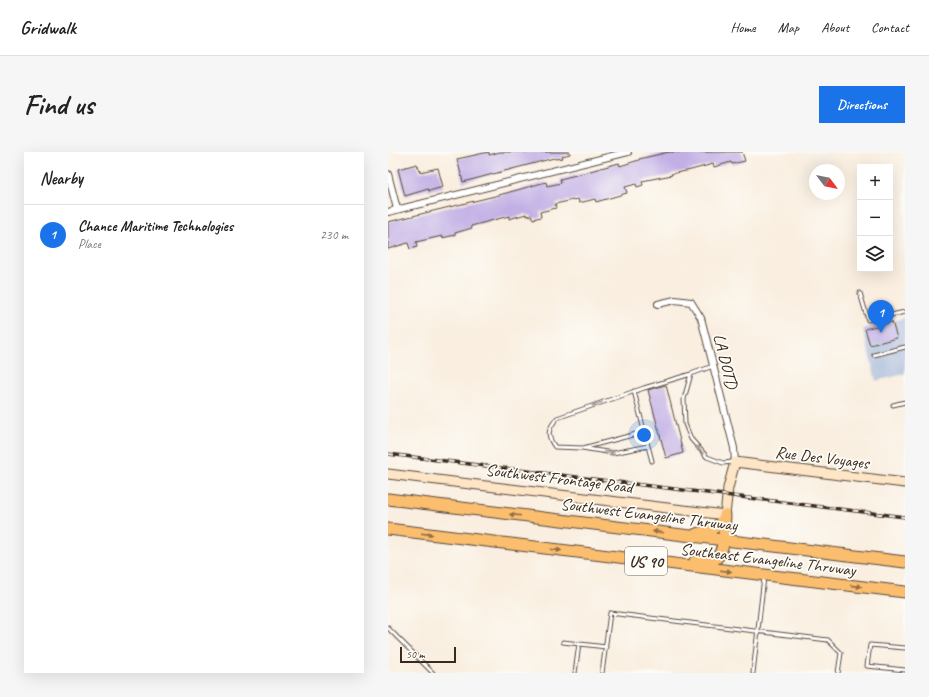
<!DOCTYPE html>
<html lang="en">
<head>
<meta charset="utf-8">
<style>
	:root { --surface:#fff; --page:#f6f6f6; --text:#222; --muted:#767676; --line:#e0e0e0; --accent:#1a73e8 }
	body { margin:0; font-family:Caveat,sans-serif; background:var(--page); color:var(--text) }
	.controls { position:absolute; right:12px; top:12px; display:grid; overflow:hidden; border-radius:0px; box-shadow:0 4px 16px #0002 }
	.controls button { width:36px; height:36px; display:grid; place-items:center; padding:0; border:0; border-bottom:1px solid var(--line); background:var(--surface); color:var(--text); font:20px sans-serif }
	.compass { position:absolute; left:421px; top:12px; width:36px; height:36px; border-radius:50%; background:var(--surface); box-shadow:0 4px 16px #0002; rotate:122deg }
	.scale { position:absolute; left:12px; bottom:10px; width:56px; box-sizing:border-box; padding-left:4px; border:2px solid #3b2a1e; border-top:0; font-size:11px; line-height:14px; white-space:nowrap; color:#3b2a1e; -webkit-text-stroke:3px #fdfcf7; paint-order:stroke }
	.you { position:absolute; left:256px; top:283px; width:14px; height:14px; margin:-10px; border:3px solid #fff; border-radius:50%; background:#1a73e8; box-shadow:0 0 0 6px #1a73e833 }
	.badge { display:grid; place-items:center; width:26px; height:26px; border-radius:50%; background:var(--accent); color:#fff; font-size:13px; font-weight:700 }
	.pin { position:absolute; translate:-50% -33px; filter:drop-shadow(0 1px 2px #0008) }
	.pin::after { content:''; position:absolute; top:21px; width:14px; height:12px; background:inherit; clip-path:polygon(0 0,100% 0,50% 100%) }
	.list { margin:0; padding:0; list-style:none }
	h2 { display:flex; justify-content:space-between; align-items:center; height:52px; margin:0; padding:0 16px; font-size:17px }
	h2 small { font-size:13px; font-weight:400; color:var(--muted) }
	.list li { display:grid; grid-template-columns:26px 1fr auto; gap:12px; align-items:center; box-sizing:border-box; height:60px; padding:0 16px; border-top:1px solid var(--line) }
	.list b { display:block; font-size:15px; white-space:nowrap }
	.list p { margin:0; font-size:13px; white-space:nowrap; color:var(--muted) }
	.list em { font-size:13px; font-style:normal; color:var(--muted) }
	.icon { flex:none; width:22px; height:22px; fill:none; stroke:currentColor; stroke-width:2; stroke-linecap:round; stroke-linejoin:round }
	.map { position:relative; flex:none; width:517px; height:521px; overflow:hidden; border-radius:0px }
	header { display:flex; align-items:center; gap:24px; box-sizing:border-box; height:56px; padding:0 20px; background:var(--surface); border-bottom:1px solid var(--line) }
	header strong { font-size:19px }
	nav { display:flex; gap:22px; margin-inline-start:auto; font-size:14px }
	.intro { display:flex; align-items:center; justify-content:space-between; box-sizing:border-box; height:96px; padding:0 24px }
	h1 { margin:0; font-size:28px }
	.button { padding:10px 18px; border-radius:0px; background:var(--accent); color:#fff; font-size:14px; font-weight:700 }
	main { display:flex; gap:24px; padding:0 24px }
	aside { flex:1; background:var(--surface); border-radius:0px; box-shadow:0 4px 16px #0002 }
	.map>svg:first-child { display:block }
	.industrial { fill:#b7c5de }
	.building { fill:#c2b0e5 }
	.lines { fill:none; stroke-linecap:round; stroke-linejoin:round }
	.lane-casing { stroke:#58473b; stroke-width:5 }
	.street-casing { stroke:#58473b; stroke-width:8 }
	.secondary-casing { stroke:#58473b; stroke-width:11 }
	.highway-casing { stroke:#58473b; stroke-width:13 }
	.lane { stroke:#fff; stroke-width:3 }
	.street { stroke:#fff; stroke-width:6 }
	.secondary { stroke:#fde5c5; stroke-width:9 }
	.highway { stroke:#fabe6e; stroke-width:11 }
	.rail-casing { stroke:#3b2a1e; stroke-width:3.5 }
	.rail { stroke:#fdfcf7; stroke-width:2; stroke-dasharray:6; stroke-linecap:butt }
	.oneway { fill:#a79f9a }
	.oneway2 { fill:#916d42 }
	.labels { text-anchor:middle; stroke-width:3.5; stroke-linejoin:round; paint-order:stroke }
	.shield { fill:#fdfcf7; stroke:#75695f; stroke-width:1 }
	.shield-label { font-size:16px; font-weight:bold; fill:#3b2a1e }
	.street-label { font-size:17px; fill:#3b2a1e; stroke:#fdfcf7 }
</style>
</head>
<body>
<header>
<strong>Gridwalk</strong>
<nav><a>Home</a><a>Map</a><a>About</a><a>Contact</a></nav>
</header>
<div class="intro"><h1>Find us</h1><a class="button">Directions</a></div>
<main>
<aside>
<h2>Nearby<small></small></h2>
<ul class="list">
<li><span class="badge">1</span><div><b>Chance Maritime Technologies</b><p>Place</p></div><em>230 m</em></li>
</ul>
</aside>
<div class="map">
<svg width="517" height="521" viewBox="0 0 517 521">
	<rect width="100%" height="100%" fill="#fdfcf7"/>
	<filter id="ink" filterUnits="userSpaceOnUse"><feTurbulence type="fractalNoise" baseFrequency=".025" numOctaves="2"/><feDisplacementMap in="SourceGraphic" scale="8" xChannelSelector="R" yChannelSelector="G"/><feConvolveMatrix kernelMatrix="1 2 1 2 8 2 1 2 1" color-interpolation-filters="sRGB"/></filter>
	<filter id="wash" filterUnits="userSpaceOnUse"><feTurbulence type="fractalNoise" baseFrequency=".012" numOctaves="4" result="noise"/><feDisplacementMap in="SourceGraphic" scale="16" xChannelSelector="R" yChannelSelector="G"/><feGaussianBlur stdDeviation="0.9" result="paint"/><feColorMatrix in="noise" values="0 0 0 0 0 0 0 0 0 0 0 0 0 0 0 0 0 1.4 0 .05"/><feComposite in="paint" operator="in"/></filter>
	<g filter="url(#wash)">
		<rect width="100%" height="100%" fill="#f9eedf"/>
		<!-- industrial -->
		<path class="industrial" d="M517 166V222L488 229 475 177Z"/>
		<g id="blocks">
			<!-- building -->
			<path class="building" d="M101 0V3L112 0H182V2L174 4 175 6 167 7 166 6 75 30 69 7Z
				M281 0H354L357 9 344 12 343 10 326 15 325 12 303 18 283 22 284 23 254 29 255 33 249 35 248 32 237 35 239 41 208 50 207 47 191 51 190 47 167 52 168 56 152 60 153 65 145 67 143 63 139 64 138 62 121 67V64L83 74 84 76 67 81V83L54 86V84L28 90 29 95 22 97 20 91 0 97V70L111 43 158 30 159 34 173 31 172 27 188 23 231 11 232 14 251 8V7Z
				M29 12 32 20 50 16 55 35 41 39 40 37 17 44 10 17Z
				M504 170 509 186 482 193 477 177Z
				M278 233 295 301 278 306 260 238Z"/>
		</g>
	</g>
	<g filter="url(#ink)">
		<use href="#blocks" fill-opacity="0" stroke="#58473b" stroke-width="1"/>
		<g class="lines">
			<defs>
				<path id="lane" d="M472 141 480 168 517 160
					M486 203 517 195
					M303 222 296 247 297 272 303 287 319 305 335 311 345 310
					M246 239 260 294 225 301 194 296 167 295C158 283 160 277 169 266L256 236 303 222 325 214
					M505 253 517 250
					M260 294 264 309
					M195 296 256 280
					M0 476 45 521
					M175 490 218 495
					M517 496 482 493 479 514 517 518
					M187 521 191 492
					M214 521 222 461 440 488 453 501 450 521
					M365 521 376 425"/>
				<path id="street" d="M0 22 9 57
					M0 60 240 0
					M270 152 287 148 303 150 313 166 346 296 347 310"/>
				<path id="secondary" d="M0 322 337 363 340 336 347 310 517 331"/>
				<path id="highway" d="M0 347 517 410
					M0 377 517 440
					M308 382C320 379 332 376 337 364
					M307 409C313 409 320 411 326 408 338 402 336 375 337 363"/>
			</defs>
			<!-- lane casing -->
			<use href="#lane" class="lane-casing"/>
			<!-- street casing -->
			<use href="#street" class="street-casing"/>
			<!-- secondary casing -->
			<use href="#secondary" class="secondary-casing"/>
			<!-- highway casing -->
			<use href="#highway" class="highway-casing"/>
			<!-- lane -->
			<use href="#lane" class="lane"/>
			<!-- street -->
			<use href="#street" class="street"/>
			<!-- secondary -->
			<use href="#secondary" class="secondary"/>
			<!-- highway -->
			<use href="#highway" class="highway"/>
			<defs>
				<path id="rail" d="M0 302 517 365"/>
			</defs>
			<!-- rail casing -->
			<use href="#rail" class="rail-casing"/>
			<!-- rail -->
			<use href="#rail" class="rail"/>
		</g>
		<!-- one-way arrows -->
		<defs><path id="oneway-solid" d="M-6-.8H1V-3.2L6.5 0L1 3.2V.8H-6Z"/></defs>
		<g class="oneway">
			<use href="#oneway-solid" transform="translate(209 252) rotate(161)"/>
			<use href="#oneway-solid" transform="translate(312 298) rotate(-133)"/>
			<use href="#oneway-solid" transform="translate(221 300) rotate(4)"/>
		</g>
		<g class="oneway2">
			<use href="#oneway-solid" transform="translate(127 363) rotate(-173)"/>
			<use href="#oneway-solid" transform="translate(270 380) rotate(-173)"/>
			<use href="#oneway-solid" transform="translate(39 382) rotate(7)"/>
			<use href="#oneway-solid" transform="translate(168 398) rotate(7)"/>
			<use href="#oneway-solid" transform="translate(338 419) rotate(7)"/>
			<use href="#oneway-solid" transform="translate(468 434) rotate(7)"/>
		</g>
	</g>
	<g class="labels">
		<!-- shield labels -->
		<rect class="shield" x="237" y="395" width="42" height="28" rx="3"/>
		<g class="shield-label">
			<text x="258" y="415">US 90</text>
		</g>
		<!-- street labels -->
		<g class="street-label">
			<text transform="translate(338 209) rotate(76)" y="6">LA DOTD</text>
			<text transform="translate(434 305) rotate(7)" y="6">Rue Des Voyages</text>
			<text transform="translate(171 326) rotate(7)" y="6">Southwest Frontage Road</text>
			<text transform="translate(261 362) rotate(7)" y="6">Southwest Evangeline Thruway</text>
			<text transform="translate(380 407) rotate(7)" y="6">Southeast Evangeline Thruway</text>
		</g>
	</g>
</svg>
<div class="controls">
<button>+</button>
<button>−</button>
<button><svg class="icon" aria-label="layers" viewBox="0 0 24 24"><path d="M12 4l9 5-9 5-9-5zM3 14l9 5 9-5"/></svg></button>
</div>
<svg class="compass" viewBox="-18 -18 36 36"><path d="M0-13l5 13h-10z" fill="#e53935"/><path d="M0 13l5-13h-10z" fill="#767676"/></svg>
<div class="scale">50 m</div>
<div class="you"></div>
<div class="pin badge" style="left:493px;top:181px">1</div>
</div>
</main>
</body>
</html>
